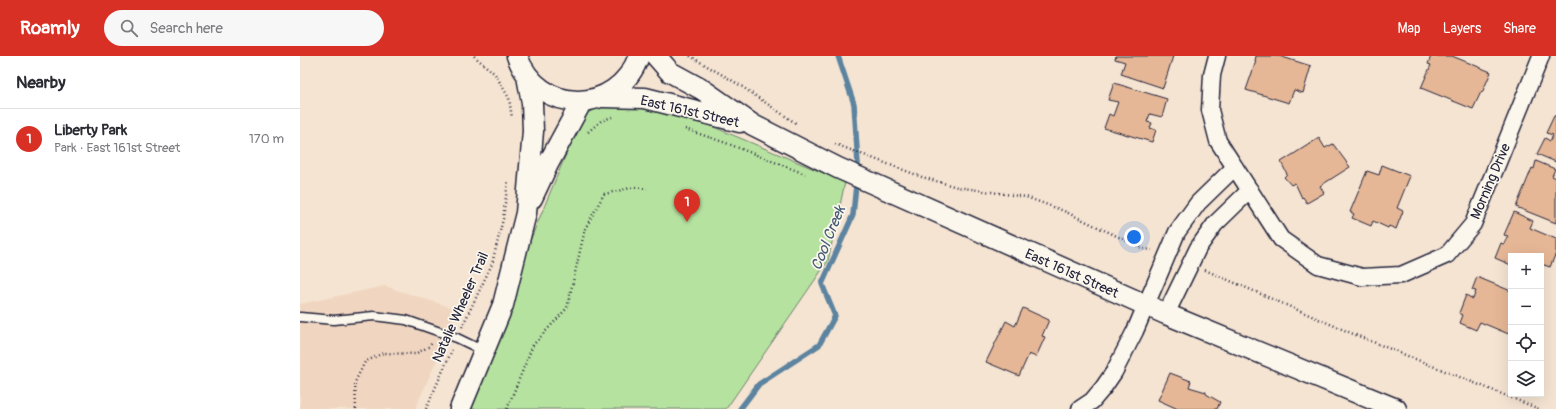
<!DOCTYPE html>
<html lang="en">
<head>
<meta charset="utf-8">
<style>
	:root { --surface:#fff; --page:#f7f7f7; --text:#2b2b33; --muted:#7c7c81; --line:#e1e1e2; --accent:#d93025 }
	body { margin:0; font-family:Pangolin,sans-serif; background:var(--page); color:var(--text) }
	.controls { position:absolute; right:12px; bottom:12px; display:grid; overflow:hidden; border-radius:0px; box-shadow:0 4px 16px #0002 }
	.controls button { width:36px; height:36px; display:grid; place-items:center; padding:0; border:0; border-bottom:1px solid var(--line); background:var(--surface); color:var(--text); font:20px sans-serif }
	.you { position:absolute; left:834px; top:181px; width:14px; height:14px; margin:-10px; border:3px solid #fff; border-radius:50%; background:#1a73e8; box-shadow:0 0 0 6px #1a73e833 }
	.badge { display:grid; place-items:center; width:26px; height:26px; border-radius:50%; background:var(--accent); color:#fff; font-size:13px; font-weight:700 }
	.pin { position:absolute; translate:-50% -33px; filter:drop-shadow(0 1px 2px #0008) }
	.pin::after { content:''; position:absolute; top:21px; width:14px; height:12px; background:inherit; clip-path:polygon(0 0,100% 0,50% 100%) }
	.list { margin:0; padding:0; list-style:none }
	h2 { display:flex; justify-content:space-between; align-items:center; height:52px; margin:0; padding:0 16px; font-size:17px }
	h2 small { font-size:13px; font-weight:400; color:var(--muted) }
	.list li { display:grid; grid-template-columns:26px 1fr auto; gap:12px; align-items:center; box-sizing:border-box; height:60px; padding:0 16px; border-top:1px solid var(--line) }
	.list b { display:block; font-size:15px; white-space:nowrap }
	.list p { margin:0; font-size:13px; white-space:nowrap; color:var(--muted) }
	.list em { font-size:13px; font-style:normal; color:var(--muted) }
	.icon { flex:none; width:22px; height:22px; fill:none; stroke:currentColor; stroke-width:2; stroke-linecap:round; stroke-linejoin:round }
	.map { position:relative; flex:none; width:1256px; height:353px; overflow:hidden }
	header { display:flex; align-items:center; gap:24px; box-sizing:border-box; height:56px; padding:0 20px; background:var(--accent); color:#fff }
	header strong { font-size:19px }
	nav { display:flex; gap:22px; margin-inline-start:auto; font-size:14px }
	.search { width:280px; height:36px; background:var(--page); display:flex; align-items:center; gap:10px; box-sizing:border-box; padding:0 14px; border-radius:22px; color:var(--muted); font-size:15px }
	main { display:flex }
	aside { flex:1; background:var(--surface) }
	.map>svg:first-child { display:block }
	.built { fill:#f0d6c0 }
	.green { fill:#b6e2a0; stroke:#6c826e }
	.lines { fill:none; stroke-linecap:round; stroke-linejoin:round }
	.stream { stroke:#5b839f; stroke-width:5.5 }
	.building { fill:#e6b796; stroke:#22223b }
	.service-casing { stroke:#22223b; stroke-width:11 }
	.minor-casing { stroke:#22223b; stroke-width:19 }
	.tertiary-casing { stroke:#22223b; stroke-width:23 }
	.path { stroke:#22223b; stroke-width:2.5; stroke-dasharray:1 3; stroke-linecap:butt }
	.service { stroke:#fbf7ec; stroke-width:8 }
	.minor { stroke:#fbf7ec; stroke-width:16 }
	.tertiary { stroke:#fbf7ec; stroke-width:20 }
	.labels { text-anchor:middle; stroke-width:3.5; stroke-linejoin:round; paint-order:stroke }
	.street-label { font-size:14px; fill:#22223b; stroke:#fbf7ec }
	.water-label { font-size:15px; font-style:italic; fill:#435a75; stroke:#fbf7ec }
</style>
</head>
<body>
<header>
<strong>Roamly</strong>
<div class="search"><svg class="icon" aria-label="search" viewBox="0 0 24 24"><circle cx="10" cy="10" r="6"/><path d="M15 15l6 6"/></svg>Search here</div>
<nav><a>Map</a><a>Layers</a><a>Share</a></nav>
</header>
<main>
<aside>
<h2>Nearby<small></small></h2>
<ul class="list">
<li><span class="badge">1</span><div><b>Liberty Park</b><p>Park · East 161st Street</p></div><em>170 m</em></li>
</ul>
</aside>
<div class="map">
<svg width="1256" height="353" viewBox="0 0 1256 353">
	<rect width="100%" height="100%" fill="#f5e4d2"/>
	<filter id="ink" filterUnits="userSpaceOnUse"><feTurbulence type="fractalNoise" baseFrequency=".025" numOctaves="2"/><feDisplacementMap in="SourceGraphic" scale="8" xChannelSelector="R" yChannelSelector="G"/><feConvolveMatrix kernelMatrix="1 2 1 2 8 2 1 2 1" color-interpolation-filters="sRGB"/></filter>
	<g filter="url(#ink)">
		<!-- built -->
		<path class="built" d="M85 230 159 254 115 353H0V248Z"/>
		<!-- green -->
		<path class="green" d="M302 48 339 49 404 67 545 126 528 205 426 353H160L277 72 286 58Z"/>
		<g class="lines">
			<!-- stream -->
			<path class="stream" d="M440 353 459 328 519 289 535 260 522 228 553 159 558 108 554 48 538 0"/>
		</g>
		<!-- building -->
		<path class="building" d="M816 0H873L863 32 821 18 825 6 815 3Z
			M956 0H979L1011 10 1003 37 994 34 989 47 946 34 956 5H955Z
			M1131 0H1152L1191 16 1182 37 1181 36 1173 53 1121 32 1131 9 1128 8Z
			M814 27 867 43 862 61 850 58 847 66 852 67 850 72 856 74 852 86 804 72 809 58 813 60 818 46 808 44Z
			M1256 59V106L1237 98 1245 82 1250 85 1253 79 1246 77 1254 60H1255Z
			M1019 82 1025 92 1033 88 1050 111 1020 130 1024 137 1007 147 1003 141 1002 142 995 127 991 129 984 121 987 118 981 106Z
			M1236 105 1255 113 1252 120 1256 122V167L1216 151 1232 112 1234 113Z
			M1082 109 1110 120 1097 152 1103 155 1096 173 1089 170 1088 172 1073 165 1071 170 1052 162 1054 158 1050 156 1067 115 1079 119Z
			M1214 156 1233 165 1230 172 1256 183V197L1250 211 1241 208V200H1211V209L1195 202 1201 187 1204 188 1208 180 1204 179Z
			M1177 221 1211 235V279L1180 266 1176 274 1160 267 1163 259 1159 257 1166 239 1173 243 1176 235 1172 234Z
			M723 252 749 264 742 280 745 281 736 301 729 298 719 320 686 306 706 265 715 270Z
			M870 317 891 325 889 331 906 336V338L920 346 917 353H878L858 344Z"/>
		<g class="lines">
			<defs>
				<path id="service" d="M0 261 34 264 74 260 106 264 157 282 184 295"/>
				<path id="minor" d="M917 0 912 19 910 54 918 85 981 183 1018 209 1062 221 1101 219 1147 199 1173 168 1241 0
					M866 258 898 192 915 168 950 134
					M780 353 792 345 803 332 814 316 835 275 877 176 898 147 935 111"/>
				<path id="tertiary" d="M217 0C239 60 317 60 339 0
					M356 0 370 16 403 34 453 69 538 112 866 258 1096 353
					M303 41 345 42 440 66
					M232 142 248 108 282 45
					M160 353 203 249 226 157 233 75 232 47 227 20"/>
			</defs>
			<!-- service casing -->
			<use href="#service" class="service-casing"/>
			<!-- minor casing -->
			<use href="#minor" class="minor-casing"/>
			<!-- tertiary casing -->
			<use href="#tertiary" class="tertiary-casing"/>
			<!-- path -->
			<path class="path" d="M174 0 195 18 209 42 212 62
				M390 0 438 28 497 68
				M385 73 426 87 505 118
				M288 76 301 65 312 61
				M535 88 622 121 657 131 726 141 764 155 844 193 852 194
				M905 214 1051 277 1239 353
				M162 271 192 208 203 163 208 125
				M56 353 55 326 65 306 83 297 115 298 130 290 132 286
				M126 353 152 294
				M207 353 233 289 267 252 285 173 304 138 335 131 347 133"/>
			<!-- service -->
			<use href="#service" class="service"/>
			<!-- minor -->
			<use href="#minor" class="minor"/>
			<!-- tertiary -->
			<use href="#tertiary" class="tertiary"/>
		</g>
	</g>
	<g class="labels">
		<!-- street labels -->
		<g class="street-label">
			<text transform="translate(390 55) rotate(13)" y="5">East 161st Street</text>
			<text transform="translate(1190 125) rotate(-67)" y="5">Morning Drive</text>
			<text transform="translate(772 217) rotate(24)" y="5">East 161st Street</text>
			<text transform="translate(160 251) rotate(-66)" y="5">Natalie Wheeler Trail</text>
		</g>
		<!-- water labels -->
		<g class="water-label">
			<text transform="translate(528 182) rotate(-68)" y="5">Cool Creek</text>
		</g>
	</g>
</svg>
<div class="controls">
<button>+</button>
<button>−</button>
<button><svg class="icon" aria-label="locate" viewBox="0 0 24 24"><circle cx="12" cy="12" r="6"/><path d="M12 2v4M12 18v4M2 12h4M18 12h4"/></svg></button>
<button><svg class="icon" aria-label="layers" viewBox="0 0 24 24"><path d="M12 4l9 5-9 5-9-5zM3 14l9 5 9-5"/></svg></button>
</div>
<div class="you"></div>
<div class="pin badge" style="left:387px;top:166px">1</div>
</div>
</main>
</body>
</html>
